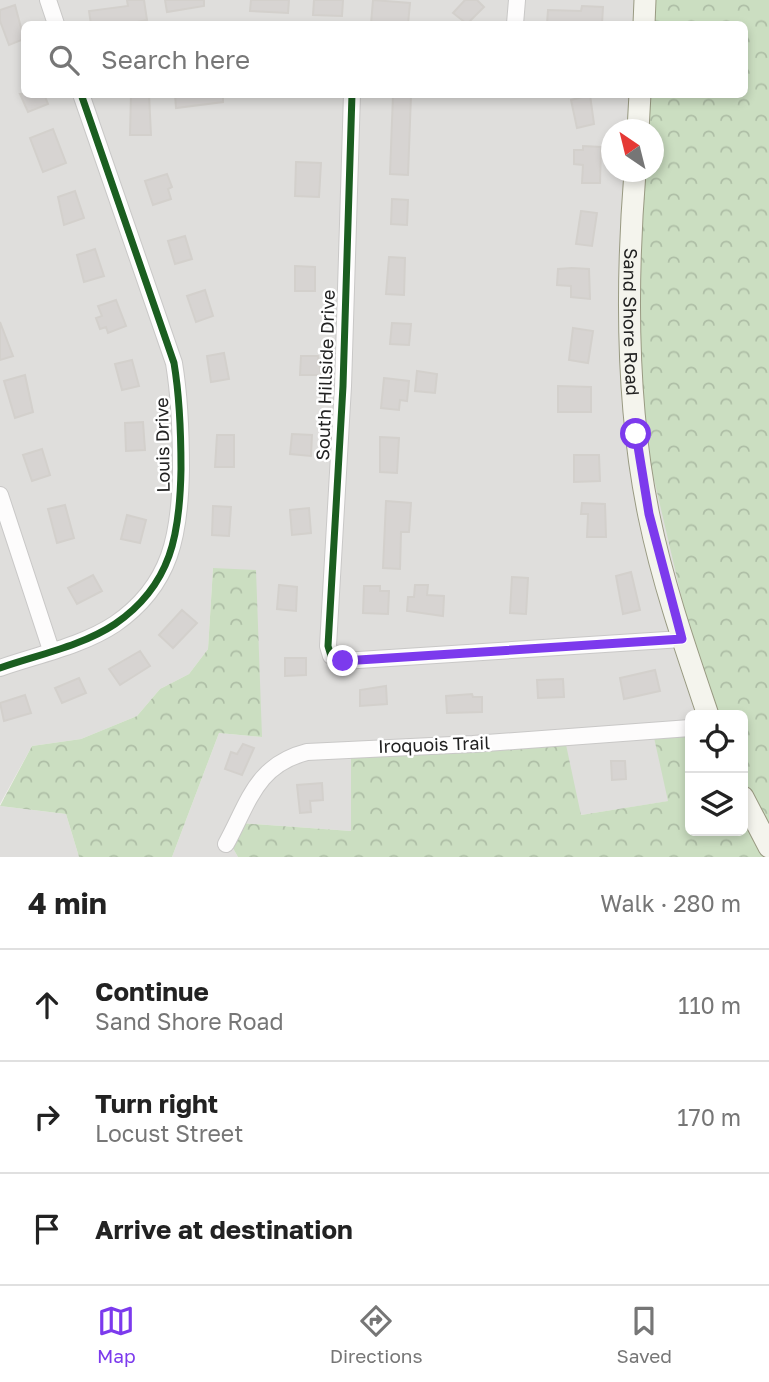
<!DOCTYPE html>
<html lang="en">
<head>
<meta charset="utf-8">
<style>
	:root { --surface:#fff; --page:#f2f2f2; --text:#222; --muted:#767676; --line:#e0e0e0; --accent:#7c3aed }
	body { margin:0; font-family:"Golos Text",sans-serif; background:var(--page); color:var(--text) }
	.controls { position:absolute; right:21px; bottom:21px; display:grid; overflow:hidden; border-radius:10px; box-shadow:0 4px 10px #0003 }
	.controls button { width:63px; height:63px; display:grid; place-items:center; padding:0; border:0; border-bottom:2px solid var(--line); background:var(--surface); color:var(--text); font:35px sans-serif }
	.compass { position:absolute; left:601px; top:119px; width:63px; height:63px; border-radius:50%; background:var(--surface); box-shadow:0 4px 10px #0003; rotate:325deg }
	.stop { position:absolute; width:21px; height:21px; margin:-16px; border:5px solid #7c3aed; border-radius:50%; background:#fff }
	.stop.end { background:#7c3aed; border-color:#fff; box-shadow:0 2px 7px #0008 }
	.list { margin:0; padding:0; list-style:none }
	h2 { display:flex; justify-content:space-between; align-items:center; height:91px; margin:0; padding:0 28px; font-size:30px }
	h2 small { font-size:23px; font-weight:400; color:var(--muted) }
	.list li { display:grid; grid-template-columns:46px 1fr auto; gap:21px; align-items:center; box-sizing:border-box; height:112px; padding:0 28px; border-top:2px solid var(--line) }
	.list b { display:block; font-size:26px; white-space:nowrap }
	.list p { margin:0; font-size:23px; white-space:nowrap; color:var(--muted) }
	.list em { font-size:23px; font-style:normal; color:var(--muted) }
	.icon { flex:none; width:38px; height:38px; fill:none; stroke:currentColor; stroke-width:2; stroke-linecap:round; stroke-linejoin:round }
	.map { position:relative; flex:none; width:769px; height:857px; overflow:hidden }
	.search { position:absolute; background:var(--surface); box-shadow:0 4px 10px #0003; left:21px; right:21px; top:21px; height:77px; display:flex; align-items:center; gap:18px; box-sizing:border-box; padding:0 24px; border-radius:10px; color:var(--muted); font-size:26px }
	.sheet { height:427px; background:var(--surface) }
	nav { display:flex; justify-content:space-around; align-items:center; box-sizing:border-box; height:98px; border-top:2px solid var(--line); background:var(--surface); font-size:19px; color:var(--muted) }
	nav a { display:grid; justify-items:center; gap:4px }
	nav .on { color:var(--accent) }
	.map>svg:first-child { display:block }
	.residential { fill:#dfdedc }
	.forest { fill:url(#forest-crowns) }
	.building { fill:#d7d4d2; stroke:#d3d0cc; stroke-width:2 }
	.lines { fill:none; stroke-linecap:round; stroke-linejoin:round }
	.street-casing { stroke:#c9c8c7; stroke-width:18 }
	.secondary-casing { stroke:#999a82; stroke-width:23 }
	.street { stroke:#fdfcfc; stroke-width:16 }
	.secondary { stroke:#f4f4ed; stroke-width:21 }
	.cycleway-casing { stroke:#fff; stroke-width:11 }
	.cycleway { stroke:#1b5e20; stroke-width:7 }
	.route { stroke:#7c3aed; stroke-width:9 }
	.labels { text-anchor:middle; stroke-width:5; stroke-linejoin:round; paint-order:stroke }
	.street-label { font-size:18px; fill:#222; stroke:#fff }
</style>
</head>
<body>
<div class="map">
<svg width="769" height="857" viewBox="0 0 769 857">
	<defs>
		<pattern id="forest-crowns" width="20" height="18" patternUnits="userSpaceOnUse" patternTransform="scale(1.75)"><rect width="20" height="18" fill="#cbdec1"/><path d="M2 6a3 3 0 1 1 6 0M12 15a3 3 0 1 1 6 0" fill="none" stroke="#aebea6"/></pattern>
	</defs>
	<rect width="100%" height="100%" fill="#f0eeeb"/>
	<!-- residential -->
	<path class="residential" d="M0 0H638V24H24V94L638 95 637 129 612 130V172H637L709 715H690V726L669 801 581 815 351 751V831L240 823 230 843 238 857H172L219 733 262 737 213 568 208 649 189 674 160 689 137 716 81 739 32 746 0 804Z
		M0 806 66 814 79 857H0Z"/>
	<!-- forest -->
	<path class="forest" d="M638 0H769V857H238L230 843 240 823 351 831V751L565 740 581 815 668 801 653 733 690 726V831H743V715H709L636 402 637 172H654V130L637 129 638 95 744 94V24H638Z
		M213 568 256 570 262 737 219 733 172 857H79L66 814 0 806 32 746 81 739 137 716 160 689 189 674 208 649Z"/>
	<!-- building -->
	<path class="building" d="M127 0H144L147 20 127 24H91L89 11 128 6Z
		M165 0H204V6L167 12Z
		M251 0H289L288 13 250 11Z
		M314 0H343L342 16 313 15Z
		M373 0 410 3 408 24H371Z
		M465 0H477L484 7 467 24 453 13Z
		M15 5 24 39 9 45 0 21V10Z
		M582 6 603 7 602 24H547L548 10 581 11Z
		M20 94H44L48 104 28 112Z
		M131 94H149L151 135H130Z
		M175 94H223V102L176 108Z
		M393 95H411L408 175 390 174Z
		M590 95 594 124 577 128 571 100Z
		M53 129 66 163 43 172 30 138Z
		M583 146 601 147 600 183H582L583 165 574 164V150H583Z
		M296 162 321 163 319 197 295 196Z
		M167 174 172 187 168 189 171 199 153 205 145 181Z
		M75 191 84 218 64 225 58 197Z
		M392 199 408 200 407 225 391 224Z
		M581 211 597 213 592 246 576 244Z
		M185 236 192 259 175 264 168 241Z
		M95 249 104 276 84 282 77 255Z
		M389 257 405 258 404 295 386 294Z
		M295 266 315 267V291H295Z
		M572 268 589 269 590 299 571 297V286L557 285 558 269Z
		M205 290 213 316 196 322 187 296Z
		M116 300 126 326 108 333 106 327 100 329 96 318 102 316 98 306Z
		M0 322 13 356 0 360Z
		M392 323 411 324 409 345 390 344Z
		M573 328 593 331 588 363 569 360Z
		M224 353 229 379 211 382 207 356Z
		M301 356H318L321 375H300Z
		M132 360 139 386 122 390 115 364Z
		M417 371 437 374 435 393 415 391Z
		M25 375 33 412 15 418 4 381Z
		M384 378 409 381 407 401 400 400 399 410 381 408Z
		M558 386 591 387V412H558Z
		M143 422 145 450 126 451 125 423Z
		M292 434 312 435 311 456 290 454Z
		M217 435H234V467H215Z
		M380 437 399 438 397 473 380 472Z
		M42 449 50 475 32 481 23 455Z
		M574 455H599L600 481 574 482Z
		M386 501 411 503 409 532H401L400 569 383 568Z
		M582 503 605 504 606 537H587L588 514H581Z
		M65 505 74 538 57 543 48 509Z
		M213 506 231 507 229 536 212 535Z
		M309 508 311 533 292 535 290 510Z
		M127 515 146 520 140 543 121 539Z
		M631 572 640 610 623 614 616 576Z
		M93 575 102 591 77 604 68 588Z
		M512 577 528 578 526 614 510 613Z
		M279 585 297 587 296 611 277 609Z
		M415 585H428L427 595 444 596 443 616 407 611 408 597H414Z
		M364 586H380V591H389L388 614 363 613Z
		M182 610 197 623 173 648 159 635Z
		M140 651 150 666 120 685 109 669Z
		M285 658H306V675L285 676Z
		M655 670 660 691 624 699 620 678Z
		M79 678 86 693 62 703 55 688Z
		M563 679 564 697 538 698 537 680Z
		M386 686 387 704 360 706V690Z
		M472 694 473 697H482V712L447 713 446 696Z
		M25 695 31 713 4 721 0 703Z
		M243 744 254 748 242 775 225 769 231 752 237 754Z
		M611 761H625L626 779 612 780Z
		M322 783 323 800 310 801 311 812 300 813 297 785Z"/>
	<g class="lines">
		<defs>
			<path id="street" d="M48 0 56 24
				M515 24 517 0
				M352 94 343 386 328 646 331 656 343 661 682 639
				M0 495 51 650
				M0 668C37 655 82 646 115 624 172 585 180 533 181 469 181 433 180 399 174 363L81 94
				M226 844C249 802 256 765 307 752L473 744 690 728"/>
			<g id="secondary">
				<path d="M644 24 645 0"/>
				<path d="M638 130 640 94"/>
				<path id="s1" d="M635 172C626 285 626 405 649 516 663 584 686 650 708 715"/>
				<path d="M743 797 769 847"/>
			</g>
		</defs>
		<!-- street casing -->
		<use href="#street" class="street-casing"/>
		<!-- secondary casing -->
		<use href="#secondary" class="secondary-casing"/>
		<!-- street -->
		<use href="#street" class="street"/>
		<!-- secondary -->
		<use href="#secondary" class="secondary"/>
		<defs>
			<path id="cycleway" d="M352 94 343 386 328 646 331 656 343 661 682 639
				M0 668C37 655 82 646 115 624 172 585 180 533 181 469 181 433 180 399 174 363L81 94"/>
		</defs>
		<!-- cycleway casing -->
		<use href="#cycleway" class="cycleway-casing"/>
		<!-- cycleway -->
		<use href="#cycleway" class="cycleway"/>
	</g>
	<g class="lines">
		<!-- route -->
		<path class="route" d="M343 661 682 639 649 514 636 434"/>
	</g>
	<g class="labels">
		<!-- street labels -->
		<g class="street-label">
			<text dy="6" stroke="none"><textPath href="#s1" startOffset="150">Sand Shore Road</textPath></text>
			<text transform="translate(326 375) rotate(-88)" y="6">South Hillside Drive</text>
			<text transform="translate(163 445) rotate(-91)" y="6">Louis Drive</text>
			<text transform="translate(434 745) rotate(-2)" y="6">Iroquois Trail</text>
		</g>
	</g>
</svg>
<div class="controls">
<button><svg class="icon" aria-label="locate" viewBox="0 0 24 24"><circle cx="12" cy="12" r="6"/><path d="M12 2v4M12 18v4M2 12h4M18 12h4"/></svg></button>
<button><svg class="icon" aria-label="layers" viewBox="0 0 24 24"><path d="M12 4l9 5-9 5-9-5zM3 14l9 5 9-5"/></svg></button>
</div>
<svg class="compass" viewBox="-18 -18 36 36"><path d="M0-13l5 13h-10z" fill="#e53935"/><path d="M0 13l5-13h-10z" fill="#767676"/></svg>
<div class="stop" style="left:636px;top:434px"></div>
<div class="stop end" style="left:343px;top:661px"></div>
<div class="search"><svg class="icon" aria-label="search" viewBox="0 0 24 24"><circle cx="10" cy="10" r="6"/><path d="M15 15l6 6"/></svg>Search here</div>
</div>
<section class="sheet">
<h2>4 min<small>Walk · 280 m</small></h2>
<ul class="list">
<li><svg class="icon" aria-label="ahead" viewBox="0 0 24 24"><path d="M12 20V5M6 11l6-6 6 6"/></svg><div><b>Continue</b><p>Sand Shore Road</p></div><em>110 m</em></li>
<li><svg class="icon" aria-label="right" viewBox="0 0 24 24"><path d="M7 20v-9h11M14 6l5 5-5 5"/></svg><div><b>Turn right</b><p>Locust Street</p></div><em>170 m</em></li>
<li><svg class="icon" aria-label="arrive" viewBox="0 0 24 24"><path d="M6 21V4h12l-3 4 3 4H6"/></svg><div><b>Arrive at destination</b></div></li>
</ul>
</section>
<nav>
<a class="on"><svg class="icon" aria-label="map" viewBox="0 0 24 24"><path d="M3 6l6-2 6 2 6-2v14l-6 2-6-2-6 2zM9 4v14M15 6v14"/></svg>Map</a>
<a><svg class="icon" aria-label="directions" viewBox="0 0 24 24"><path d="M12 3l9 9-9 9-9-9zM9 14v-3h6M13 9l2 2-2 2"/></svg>Directions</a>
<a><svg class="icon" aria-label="saved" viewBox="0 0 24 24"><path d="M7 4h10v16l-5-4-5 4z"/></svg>Saved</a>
</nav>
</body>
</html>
